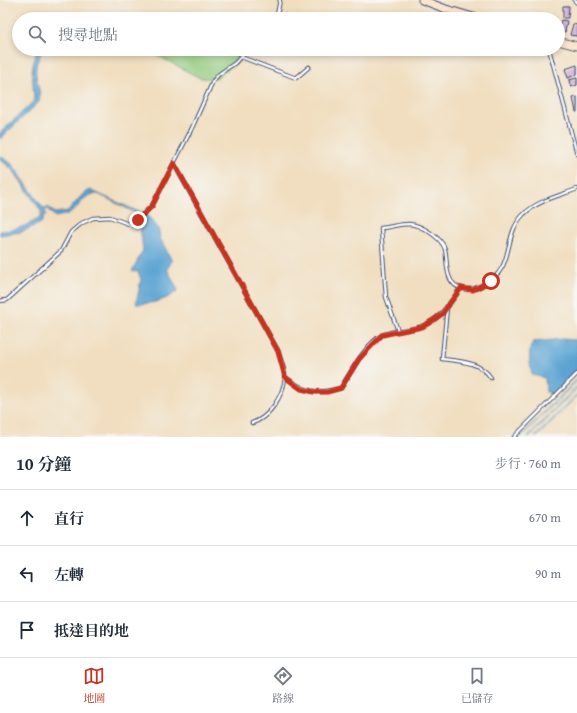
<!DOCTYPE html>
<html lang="zh-TW">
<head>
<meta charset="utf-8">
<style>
	:root { --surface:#fff; --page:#f2f2f3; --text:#1f2937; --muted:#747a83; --line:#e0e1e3; --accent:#c8321e }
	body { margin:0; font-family:"Gentium Book Plus","Noto Serif TC",serif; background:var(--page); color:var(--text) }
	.stop { position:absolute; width:12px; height:12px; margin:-9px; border:3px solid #c8321e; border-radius:50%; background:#fff }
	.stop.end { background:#c8321e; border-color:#fff; box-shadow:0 1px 4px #0008 }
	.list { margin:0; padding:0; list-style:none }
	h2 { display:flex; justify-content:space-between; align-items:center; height:52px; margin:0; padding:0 16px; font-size:17px }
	h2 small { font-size:13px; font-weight:400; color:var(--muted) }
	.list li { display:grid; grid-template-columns:26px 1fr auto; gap:12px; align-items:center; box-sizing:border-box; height:56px; padding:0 16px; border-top:1px solid var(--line) }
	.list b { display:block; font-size:15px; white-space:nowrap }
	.list em { font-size:13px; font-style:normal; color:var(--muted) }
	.icon { flex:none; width:22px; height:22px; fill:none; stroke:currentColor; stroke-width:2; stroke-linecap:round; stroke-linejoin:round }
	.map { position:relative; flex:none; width:577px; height:437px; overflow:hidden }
	.search { position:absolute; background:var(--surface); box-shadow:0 2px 6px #0003; left:12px; right:12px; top:12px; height:44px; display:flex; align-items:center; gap:10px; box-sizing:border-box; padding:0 14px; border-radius:22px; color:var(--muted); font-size:15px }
	.sheet { height:220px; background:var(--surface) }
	nav { display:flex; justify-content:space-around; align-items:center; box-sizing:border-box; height:56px; border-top:1px solid var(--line); background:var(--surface); font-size:11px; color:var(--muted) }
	nav a { display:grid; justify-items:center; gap:2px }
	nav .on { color:var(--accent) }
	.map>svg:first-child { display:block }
	.green { fill:#94cb7e; stroke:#587d6e }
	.water { fill:#5da4d3; stroke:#3c6a98 }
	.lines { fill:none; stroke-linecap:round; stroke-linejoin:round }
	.stream { stroke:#5da4d3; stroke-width:1.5 }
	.building { fill:#cda3d7 }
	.lane-casing { stroke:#3b496d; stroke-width:4.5 }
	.secondary-casing { stroke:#3b496d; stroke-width:9 }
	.lane { stroke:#fff; stroke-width:2.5 }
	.secondary { stroke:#fce5cf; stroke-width:7 }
	.route { stroke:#c8321e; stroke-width:5 }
</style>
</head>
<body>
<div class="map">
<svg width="577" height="437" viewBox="0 0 577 437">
	<rect width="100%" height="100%" fill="#f6f6f2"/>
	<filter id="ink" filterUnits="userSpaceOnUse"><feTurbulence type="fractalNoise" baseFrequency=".025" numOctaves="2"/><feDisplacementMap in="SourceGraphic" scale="8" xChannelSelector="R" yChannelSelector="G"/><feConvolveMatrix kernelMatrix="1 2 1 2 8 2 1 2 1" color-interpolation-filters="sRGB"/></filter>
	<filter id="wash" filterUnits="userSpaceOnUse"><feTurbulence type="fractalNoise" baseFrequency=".012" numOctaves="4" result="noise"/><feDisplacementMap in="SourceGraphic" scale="16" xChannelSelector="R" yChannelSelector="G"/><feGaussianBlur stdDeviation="0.9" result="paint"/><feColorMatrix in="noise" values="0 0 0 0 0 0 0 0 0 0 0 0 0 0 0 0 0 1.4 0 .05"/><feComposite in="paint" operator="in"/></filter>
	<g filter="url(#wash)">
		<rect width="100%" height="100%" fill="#f1dec0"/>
		<!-- green -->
		<path class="green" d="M145 49H245C242 65 226 67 216 79L200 78Z"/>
		<!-- water -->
		<path class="water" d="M37 49H41C42 56 36 61 36 67 34 79 42 90 39 102L0 139V133L34 101 32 69Z
			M0 155 13 165 43 208 48 207 55 213 68 211 82 195 90 190 148 216 158 228 160 238 172 261 167 269 178 290C168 301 150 304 136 304L141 279 138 272 132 271 143 250 140 226 146 218 98 194C83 193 82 206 70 213 66 215 59 216 55 217L47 209 45 210 46 214 41 223 21 232 0 235V231C14 231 29 225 41 217V211L13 170 0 159Z
			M562 339 577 340V369L554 394 546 392 545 378 532 375C530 365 527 351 533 342Z"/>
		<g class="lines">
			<!-- stream -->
			<path class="stream" d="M520 437 577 380
				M528 437 577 387
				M536 437 577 395"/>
		</g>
		<g id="blocks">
			<!-- building -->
			<path class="building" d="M563 6H569L568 18H563Z
				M561 20 567 21 565 32 559 31Z
				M573 24 577 25V36L570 35Z
				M577 65V74L568 78 565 69Z
				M577 78V85L571 87 569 80Z
				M577 97V112H576L573 98Z"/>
		</g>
	</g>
	<g filter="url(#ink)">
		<use href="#blocks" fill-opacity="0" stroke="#3b496d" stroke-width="1"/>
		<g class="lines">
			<defs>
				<path id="lane" d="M574 0 577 3
					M274 19 277 15 280 0
					M549 49 577 154
					M241 57 296 78 309 67
					M174 164 278 351C280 359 286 370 285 378 283 396 269 418 252 423
					M0 301 7 300 61 251 71 232 82 223 93 218 110 217 131 225 152 206 191 130 213 81 219 74 235 63 248 49
					M447 307 442 359C460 361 481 362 491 378
					M398 331 386 297 381 228C390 227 400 224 409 224 421 225 441 237 445 249 447 258 446 268 449 276 451 283 457 288 464 289 473 290 477 288 484 284 516 269 502 236 523 215 536 201 559 196 577 189
					M285 377C306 392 315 395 341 388 351 372 366 343 382 335 395 329 409 331 422 326 440 320 450 302 461 288
					M514 437 577 374"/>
				<path id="secondary" d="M422 0 446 9 480 19
					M558 41 577 46"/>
			</defs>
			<!-- lane casing -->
			<use href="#lane" class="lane-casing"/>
			<!-- secondary casing -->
			<use href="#secondary" class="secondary-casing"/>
			<!-- lane -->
			<use href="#lane" class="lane"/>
			<!-- secondary -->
			<use href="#secondary" class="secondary"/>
		</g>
	</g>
	<g class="lines" filter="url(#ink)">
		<!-- route -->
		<path class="route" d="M138 220 152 206 174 163 278 351 285 377 301 389 314 392H327L341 388 359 359 382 335 422 327 432 321 442 314 461 288 473 290 491 281"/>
	</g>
</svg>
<div class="stop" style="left:491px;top:281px"></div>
<div class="stop end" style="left:138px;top:220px"></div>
<div class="search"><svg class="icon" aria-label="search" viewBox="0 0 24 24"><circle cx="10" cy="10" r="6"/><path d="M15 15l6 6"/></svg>搜尋地點</div>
</div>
<section class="sheet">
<h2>10 分鐘<small>步行 · 760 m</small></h2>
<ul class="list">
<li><svg class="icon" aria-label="ahead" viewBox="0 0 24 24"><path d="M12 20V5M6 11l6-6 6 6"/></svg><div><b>直行</b></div><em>670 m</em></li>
<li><svg class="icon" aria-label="left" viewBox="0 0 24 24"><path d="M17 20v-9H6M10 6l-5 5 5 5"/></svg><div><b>左轉</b></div><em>90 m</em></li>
<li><svg class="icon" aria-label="arrive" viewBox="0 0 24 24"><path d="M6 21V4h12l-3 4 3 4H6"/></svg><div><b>抵達目的地</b></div></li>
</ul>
</section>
<nav>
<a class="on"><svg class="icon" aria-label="map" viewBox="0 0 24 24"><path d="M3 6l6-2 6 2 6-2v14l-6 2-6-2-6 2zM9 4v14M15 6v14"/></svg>地圖</a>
<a><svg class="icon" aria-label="directions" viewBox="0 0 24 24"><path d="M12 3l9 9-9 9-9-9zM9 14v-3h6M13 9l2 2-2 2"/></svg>路線</a>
<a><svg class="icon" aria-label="saved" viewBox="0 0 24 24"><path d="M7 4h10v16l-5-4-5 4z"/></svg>已儲存</a>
</nav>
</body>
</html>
